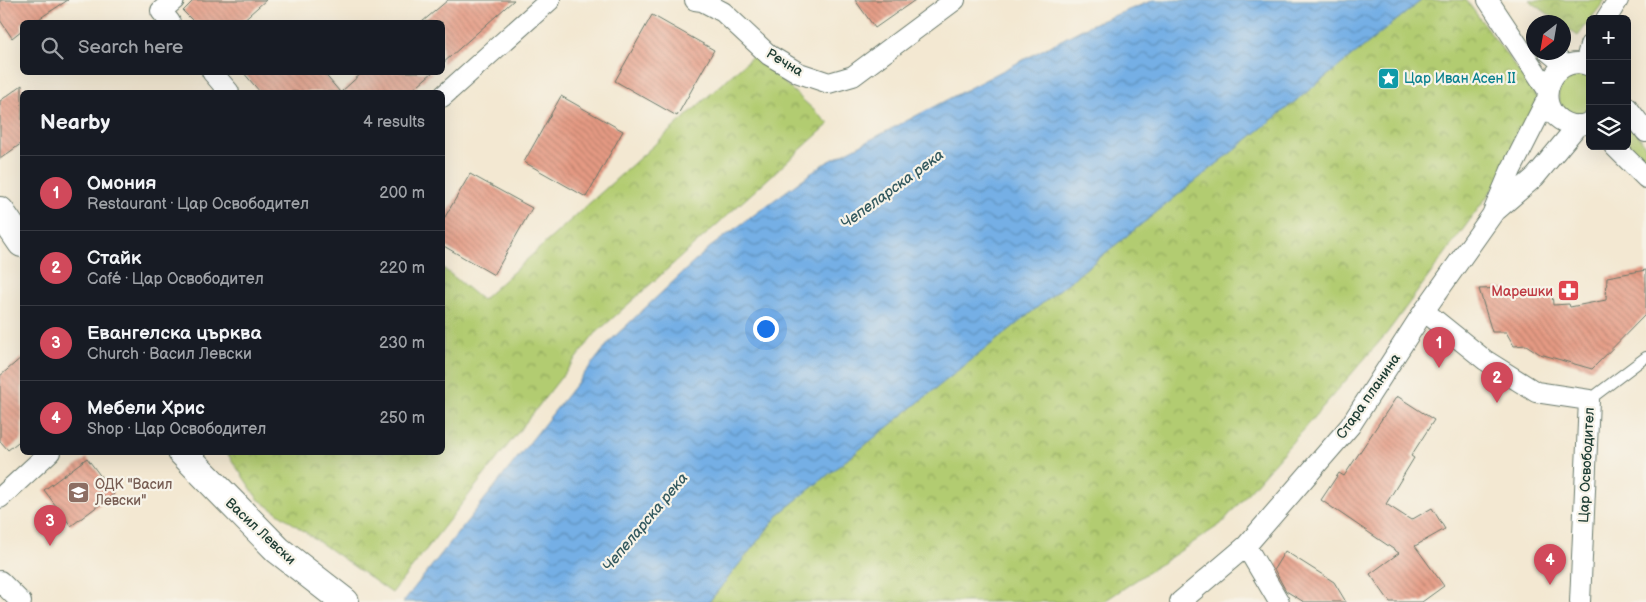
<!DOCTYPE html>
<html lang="en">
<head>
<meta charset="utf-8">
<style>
	:root { --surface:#171b24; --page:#242831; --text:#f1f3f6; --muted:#9ea1a6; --line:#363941; --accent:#d1495b }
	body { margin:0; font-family:"Balsamiq Sans",sans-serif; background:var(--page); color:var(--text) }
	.controls { position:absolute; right:15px; top:15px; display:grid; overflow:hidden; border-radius:8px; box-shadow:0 5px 20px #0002 }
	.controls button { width:45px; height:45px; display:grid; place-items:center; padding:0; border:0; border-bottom:1px solid var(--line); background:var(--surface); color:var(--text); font:25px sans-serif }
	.compass { position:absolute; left:1526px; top:15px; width:45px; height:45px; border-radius:50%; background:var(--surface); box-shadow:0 5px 20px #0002; rotate:211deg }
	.you { position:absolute; left:765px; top:328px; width:18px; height:18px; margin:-12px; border:4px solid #fff; border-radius:50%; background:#1a73e8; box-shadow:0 0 0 8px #1a73e833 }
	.badge { display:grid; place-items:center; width:32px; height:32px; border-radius:50%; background:var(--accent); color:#fff; font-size:16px; font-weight:700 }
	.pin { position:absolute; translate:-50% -41px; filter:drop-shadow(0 1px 2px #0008) }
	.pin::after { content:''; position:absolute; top:26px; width:18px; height:15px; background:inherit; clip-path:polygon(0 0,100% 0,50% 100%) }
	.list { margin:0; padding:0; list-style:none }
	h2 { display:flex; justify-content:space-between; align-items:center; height:65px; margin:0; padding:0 20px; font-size:21px }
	h2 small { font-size:16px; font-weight:400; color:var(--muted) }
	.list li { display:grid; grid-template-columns:32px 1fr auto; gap:15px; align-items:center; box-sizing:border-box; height:75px; padding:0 20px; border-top:1px solid var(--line) }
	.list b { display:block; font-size:19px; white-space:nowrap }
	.list p { margin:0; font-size:16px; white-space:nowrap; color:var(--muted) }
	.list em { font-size:16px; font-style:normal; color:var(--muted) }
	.icon { flex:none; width:28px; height:28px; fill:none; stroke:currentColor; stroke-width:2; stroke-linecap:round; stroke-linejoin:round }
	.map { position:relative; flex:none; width:1646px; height:602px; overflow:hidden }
	.search { position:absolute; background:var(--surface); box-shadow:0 5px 20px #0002; left:20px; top:20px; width:425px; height:55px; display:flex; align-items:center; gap:12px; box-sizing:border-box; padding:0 18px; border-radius:8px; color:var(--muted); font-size:19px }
	.panel { position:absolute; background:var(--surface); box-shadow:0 5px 20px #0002; left:20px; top:90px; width:425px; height:365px; border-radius:8px }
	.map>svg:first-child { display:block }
	.grass { fill:#b2cc71; stroke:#688452 }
	.park { fill:url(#park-crowns); stroke:#688452 }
	.water { fill:url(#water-waves); stroke:#4a768c }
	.building { fill:url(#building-back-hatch) }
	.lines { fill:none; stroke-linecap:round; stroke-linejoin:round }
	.service-casing { stroke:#69796b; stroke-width:12 }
	.minor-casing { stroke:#69796b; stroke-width:22 }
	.secondary-casing { stroke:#69796b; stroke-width:30 }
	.service { stroke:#fff; stroke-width:10 }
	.minor { stroke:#fff; stroke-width:20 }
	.secondary { stroke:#fff; stroke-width:28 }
	.labels { text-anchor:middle; stroke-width:4.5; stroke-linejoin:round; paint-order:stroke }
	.street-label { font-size:14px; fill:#1f3d34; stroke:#f7f3e8 }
	.culture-label { font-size:14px; fill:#0d838f; stroke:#f7f3e8; text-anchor:start }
	.health-label { font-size:14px; fill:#be3a42; stroke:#f7f3e8; text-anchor:end }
	.education-label { font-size:14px; fill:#785e54; stroke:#f7f3e8; text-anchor:start }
	.water-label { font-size:15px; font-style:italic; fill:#345a60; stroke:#f7f3e8 }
</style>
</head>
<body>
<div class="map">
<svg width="1646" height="602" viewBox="0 0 1646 602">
	<defs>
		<pattern id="park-crowns" width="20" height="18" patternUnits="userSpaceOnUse" patternTransform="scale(1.25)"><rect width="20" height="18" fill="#b2cc71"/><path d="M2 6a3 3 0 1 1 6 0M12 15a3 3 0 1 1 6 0" fill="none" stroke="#90a75e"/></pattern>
		<pattern id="water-waves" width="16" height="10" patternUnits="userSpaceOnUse" patternTransform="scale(1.25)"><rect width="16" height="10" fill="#74afe5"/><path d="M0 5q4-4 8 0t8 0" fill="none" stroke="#5f90ba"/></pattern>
		<pattern id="building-back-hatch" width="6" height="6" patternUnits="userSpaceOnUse" patternTransform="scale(1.25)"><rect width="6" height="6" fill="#e59a83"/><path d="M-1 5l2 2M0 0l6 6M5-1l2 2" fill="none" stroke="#b97f6c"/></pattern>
	</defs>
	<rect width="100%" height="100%" fill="#f7f3e8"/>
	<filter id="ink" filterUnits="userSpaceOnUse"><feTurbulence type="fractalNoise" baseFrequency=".02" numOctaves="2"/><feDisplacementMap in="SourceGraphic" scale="10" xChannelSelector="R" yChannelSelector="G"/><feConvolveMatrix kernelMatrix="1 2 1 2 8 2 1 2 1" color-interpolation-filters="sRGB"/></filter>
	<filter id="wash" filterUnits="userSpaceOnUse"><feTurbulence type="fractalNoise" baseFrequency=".0096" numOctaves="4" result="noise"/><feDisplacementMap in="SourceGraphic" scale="20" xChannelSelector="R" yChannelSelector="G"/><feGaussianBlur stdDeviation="1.12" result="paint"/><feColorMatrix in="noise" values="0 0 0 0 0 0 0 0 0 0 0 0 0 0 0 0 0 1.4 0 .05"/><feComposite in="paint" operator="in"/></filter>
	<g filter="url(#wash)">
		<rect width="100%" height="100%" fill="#f3e8d2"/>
		<!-- grass -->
		<path class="grass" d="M1571 73 1590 74V112C1561 123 1546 94 1571 73Z
			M1629 118 1646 148V163L1627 146V120Z"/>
		<!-- park -->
		<path class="park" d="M1422 0H1466L1540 100 1519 153 1387 333 1221 524 1103 602H709L780 513Z
			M1529 0H1605L1578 36 1564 26V22H1559Z
			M754 55 829 124 595 334 392 593 258 499 227 453 442 452 443 268 482 300Z"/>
		<!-- water -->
		<path class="water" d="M1154 0H1422L780 513 709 602H403L611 340 709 248 822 165 1090 25Z"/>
		<g id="blocks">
			<!-- building -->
			<path class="building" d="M0 0H68L34 22H22V30L12 38 0 20Z
				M194 0H266L241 22H194L183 11Z
				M448 0H514L442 64V22H422Z
				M855 0H915L875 28Z
				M652 15 714 50 677 116 615 81Z
				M243 72H323L340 92H260Z
				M363 72H433L410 92H341Z
				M22 85V143L0 159V101Z
				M561 96 623 131 586 197 524 162Z
				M470 174 532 208 494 275 442 245V222Z
				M1646 270V314L1592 369 1540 354 1526 345 1514 346 1506 332H1492L1479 289 1508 288 1509 295 1552 291 1553 305 1569 304 1570 307 1606 300 1607 277Z
				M22 357V439L8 450 0 441V376Z
				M1397 396 1434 420 1411 456 1414 458 1386 504 1411 520 1432 508 1445 529 1415 546 1444 586 1422 602H1390L1370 574 1399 553 1321 500 1339 473 1344 476Z
				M87 458 114 494 71 526 44 490Z
				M1285 551 1334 582 1346 602H1304L1286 591 1274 569Z"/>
		</g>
	</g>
	<g filter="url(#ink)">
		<use href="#blocks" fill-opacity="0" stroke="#69796b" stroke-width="1"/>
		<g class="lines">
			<defs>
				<path id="service" d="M1589 400 1646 357"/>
				<path id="minor" d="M695 0 702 1 723 12 769 55 799 73 829 83 853 76 955 0
					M1488 0 1547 89
					M1606 19 1618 0
					M170 22 161 11 174 0
					M1549 52 1566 66
					M1585 64 1590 45
					M212 72 229 92
					M442 97 550 0
					M1627 107 1646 132
					M1588 123C1581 126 1573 126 1566 123 1529 107 1553 50 1590 66
					M1614 146 1646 178
					M1497 210 1535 177 1578 125
					M1424 311 1485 360 1536 392 1589 400 1580 602
					M0 498 50 452
					M1246 546 1279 602
					M0 581 21 602
					M1180 602 1246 546 1350 426 1424 311 1492 215 1511 170 1547 99"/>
				<path id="secondary" d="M0 211 22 243
					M182 452 278 550 345 602"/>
			</defs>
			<!-- service casing -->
			<use href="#service" class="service-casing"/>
			<!-- minor casing -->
			<use href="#minor" class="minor-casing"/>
			<!-- secondary casing -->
			<use href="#secondary" class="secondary-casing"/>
			<!-- service -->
			<use href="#service" class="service"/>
			<!-- minor -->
			<use href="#minor" class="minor"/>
			<!-- secondary -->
			<use href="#secondary" class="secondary"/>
		</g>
	</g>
	<!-- icons -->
	<defs>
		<symbol id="sight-square" viewBox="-11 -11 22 22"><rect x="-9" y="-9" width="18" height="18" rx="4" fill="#0f9aa8" stroke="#f7f3e8"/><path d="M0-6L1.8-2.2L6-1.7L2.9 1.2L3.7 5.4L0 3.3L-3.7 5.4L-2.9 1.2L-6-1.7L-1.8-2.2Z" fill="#fff"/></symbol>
		<symbol id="pharmacy-square" viewBox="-11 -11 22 22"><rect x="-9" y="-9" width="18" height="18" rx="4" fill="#e0444e" stroke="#f7f3e8"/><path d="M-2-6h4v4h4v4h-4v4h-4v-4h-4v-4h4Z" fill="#fff"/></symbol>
		<symbol id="school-square" viewBox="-11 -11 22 22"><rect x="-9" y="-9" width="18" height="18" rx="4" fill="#8d6e63" stroke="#f7f3e8"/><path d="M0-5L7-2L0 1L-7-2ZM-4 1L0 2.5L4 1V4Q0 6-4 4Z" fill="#fff"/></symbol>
	</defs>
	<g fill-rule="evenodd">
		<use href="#sight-square" x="1376" y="66" width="25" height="25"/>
		<use href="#pharmacy-square" x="1556" y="278" width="25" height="25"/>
		<use href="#school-square" x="66" y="480" width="25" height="25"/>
	</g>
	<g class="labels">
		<!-- street labels -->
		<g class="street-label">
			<text transform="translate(785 62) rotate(31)" y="5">Речна</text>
			<text transform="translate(1368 396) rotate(-55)" y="5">Стара планина</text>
			<text transform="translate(1586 465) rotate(-87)" y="5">Цар Освободител</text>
			<text transform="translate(261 531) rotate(43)" y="5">Васил Левски</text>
		</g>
		<!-- culture labels -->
		<g class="culture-label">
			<text x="1404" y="83">Цар Иван Асен II</text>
		</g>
		<!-- health labels -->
		<g class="health-label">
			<text x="1553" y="296">Марешки</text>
		</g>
		<!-- education labels -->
		<g class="education-label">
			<text x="95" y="489">ОДК "Васил<tspan x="95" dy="16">Левски"</tspan></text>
		</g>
		<!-- water labels -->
		<g class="water-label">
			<text transform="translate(892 189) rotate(-36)" y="5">Чепеларска река</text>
			<text transform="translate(645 522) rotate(-50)" y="5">Чепеларска река</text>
		</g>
	</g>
</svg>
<div class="controls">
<button>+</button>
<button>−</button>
<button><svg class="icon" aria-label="layers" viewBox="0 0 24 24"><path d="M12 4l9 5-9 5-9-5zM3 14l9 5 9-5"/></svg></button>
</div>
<svg class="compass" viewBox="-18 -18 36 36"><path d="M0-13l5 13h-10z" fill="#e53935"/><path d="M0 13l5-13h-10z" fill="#9ea1a6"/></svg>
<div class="you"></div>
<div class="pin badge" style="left:1439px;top:368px">1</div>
<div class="pin badge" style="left:1497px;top:403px">2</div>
<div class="pin badge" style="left:50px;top:546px">3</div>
<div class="pin badge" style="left:1550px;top:585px">4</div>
<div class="search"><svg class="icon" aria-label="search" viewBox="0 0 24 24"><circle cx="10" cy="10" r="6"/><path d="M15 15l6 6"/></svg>Search here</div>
<section class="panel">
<h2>Nearby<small>4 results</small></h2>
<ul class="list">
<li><span class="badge">1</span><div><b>Омония</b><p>Restaurant · Цар Освободител</p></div><em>200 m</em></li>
<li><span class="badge">2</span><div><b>Стайк</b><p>Café · Цар Освободител</p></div><em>220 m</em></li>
<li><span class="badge">3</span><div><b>Евангелска църква</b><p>Church · Васил Левски</p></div><em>230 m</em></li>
<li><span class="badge">4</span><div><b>Мебели Хрис</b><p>Shop · Цар Освободител</p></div><em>250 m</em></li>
</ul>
</section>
</div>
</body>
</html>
